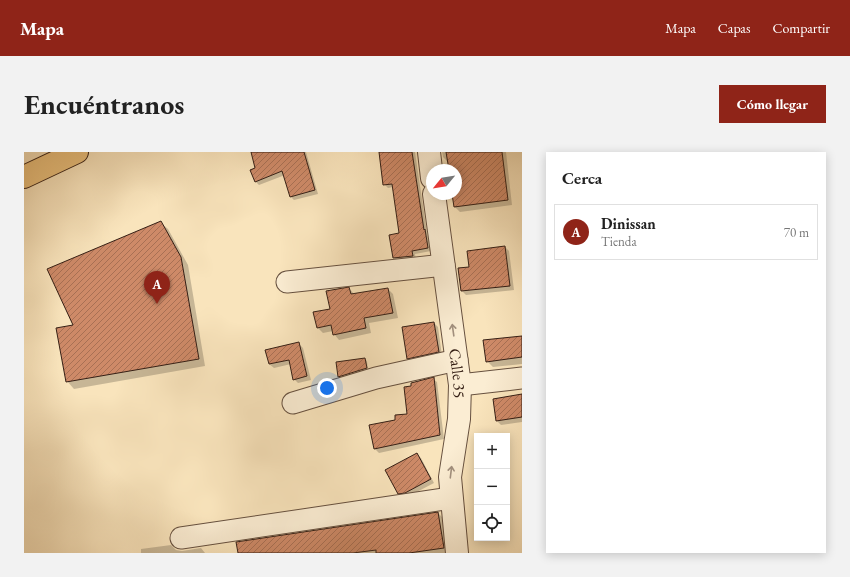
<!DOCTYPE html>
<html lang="es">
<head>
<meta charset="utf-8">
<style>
	:root { --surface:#fff; --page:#f2f2f2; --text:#222; --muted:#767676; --line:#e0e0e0; --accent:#8f2418 }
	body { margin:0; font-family:"EB Garamond",serif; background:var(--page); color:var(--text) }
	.controls { position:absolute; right:12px; bottom:12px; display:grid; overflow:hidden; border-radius:0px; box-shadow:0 2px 10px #0003 }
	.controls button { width:36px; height:36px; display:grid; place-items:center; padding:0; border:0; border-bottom:1px solid var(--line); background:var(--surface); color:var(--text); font:20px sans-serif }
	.compass { position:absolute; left:402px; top:12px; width:36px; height:36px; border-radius:50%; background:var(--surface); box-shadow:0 2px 10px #0003; rotate:240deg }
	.you { position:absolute; left:303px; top:236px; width:14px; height:14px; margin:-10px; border:3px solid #fff; border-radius:50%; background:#1a73e8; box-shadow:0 0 0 6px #1a73e833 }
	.badge { display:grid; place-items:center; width:26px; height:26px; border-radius:50%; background:var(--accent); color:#fff; font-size:13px; font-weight:700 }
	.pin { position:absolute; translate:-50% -33px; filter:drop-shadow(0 1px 2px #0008) }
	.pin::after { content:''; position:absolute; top:21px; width:14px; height:12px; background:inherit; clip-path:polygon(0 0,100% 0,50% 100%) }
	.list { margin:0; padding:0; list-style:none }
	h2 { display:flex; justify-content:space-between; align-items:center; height:52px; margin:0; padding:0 16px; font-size:17px }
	h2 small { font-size:13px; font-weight:400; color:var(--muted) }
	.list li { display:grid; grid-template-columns:26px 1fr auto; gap:12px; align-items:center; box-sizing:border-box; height:56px; margin:0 8px 8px; padding:0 8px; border:1px solid var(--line); border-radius:0px }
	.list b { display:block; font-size:15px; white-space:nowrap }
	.list p { margin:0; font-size:13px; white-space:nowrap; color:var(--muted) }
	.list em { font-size:13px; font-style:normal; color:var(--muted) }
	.icon { flex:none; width:22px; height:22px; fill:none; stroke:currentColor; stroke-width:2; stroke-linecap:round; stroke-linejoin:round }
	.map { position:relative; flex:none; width:498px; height:401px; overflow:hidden; border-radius:0px }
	header { display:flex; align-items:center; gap:24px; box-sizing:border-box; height:56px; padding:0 20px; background:var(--accent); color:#fff }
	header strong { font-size:19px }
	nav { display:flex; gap:22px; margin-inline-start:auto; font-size:14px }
	.intro { display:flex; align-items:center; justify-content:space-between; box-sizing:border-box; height:96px; padding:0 24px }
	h1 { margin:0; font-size:28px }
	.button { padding:10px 18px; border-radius:0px; background:var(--accent); color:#fff; font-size:14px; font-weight:700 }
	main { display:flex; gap:24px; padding:0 24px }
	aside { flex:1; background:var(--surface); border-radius:0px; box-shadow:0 2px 10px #0003 }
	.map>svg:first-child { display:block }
	.shadow { fill:#0003 }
	.building { fill:url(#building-hatch); stroke:#351f15 }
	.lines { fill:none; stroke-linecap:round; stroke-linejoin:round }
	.minor-casing { stroke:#66503f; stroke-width:23 }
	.tertiary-casing { stroke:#66503f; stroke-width:24 }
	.trunk-casing { stroke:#351f15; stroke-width:24 }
	.minor { stroke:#fbedd3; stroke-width:21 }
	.tertiary { stroke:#fbedd3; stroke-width:22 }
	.trunk { stroke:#ecc27e; stroke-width:22 }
	.oneway { stroke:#a2907e }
	.labels { text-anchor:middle; stroke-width:3; stroke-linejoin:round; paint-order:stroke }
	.street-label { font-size:16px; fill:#351f15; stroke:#fbedd3 }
</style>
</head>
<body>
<header>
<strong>Mapa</strong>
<nav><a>Mapa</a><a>Capas</a><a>Compartir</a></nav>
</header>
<div class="intro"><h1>Encuéntranos</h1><a class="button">Cómo llegar</a></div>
<main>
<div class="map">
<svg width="498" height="401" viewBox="0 0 498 401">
	<defs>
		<pattern id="building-hatch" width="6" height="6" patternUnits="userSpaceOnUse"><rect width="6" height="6" fill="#ce8a68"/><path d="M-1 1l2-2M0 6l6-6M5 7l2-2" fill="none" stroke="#a87054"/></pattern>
	</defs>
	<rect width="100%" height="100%" fill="#f9e4bc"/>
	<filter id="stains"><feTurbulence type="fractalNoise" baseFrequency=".005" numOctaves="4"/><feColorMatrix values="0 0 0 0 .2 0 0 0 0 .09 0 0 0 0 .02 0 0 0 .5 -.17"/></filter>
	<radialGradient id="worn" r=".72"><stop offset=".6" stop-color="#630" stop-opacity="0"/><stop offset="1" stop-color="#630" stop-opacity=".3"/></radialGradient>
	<!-- shadow -->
	<path class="shadow" d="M228 0H282L294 42 270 48 267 45 261 23 235 33 232 30 227 19 233 16Z
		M356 0H391L403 81 407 99 391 102 392 108 374 110 370 106 366 84 377 82 369 35 364 36 360 32Z
		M418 0H482L488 53 436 60 431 55 429 42H432V18H426L424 10 419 5Z
		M136 70 144 77 164 113 181 214 50 237 43 229Z
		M481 95 485 99 490 138 442 143 438 139 436 117 446 116Z
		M325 136 330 142 364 137 369 142 374 166 345 171 347 181 315 188 310 182 309 179 299 181 293 175Z
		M410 171 414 175 418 204 388 210 384 206Z
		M498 185V212L469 215 463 209Z
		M275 192 279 196 287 228 274 231 270 227 267 212 250 216 245 212Z
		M341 207 343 209 344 218 317 226 315 224Z
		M409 227 413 230 420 287 355 301 351 297 346 274 372 268 384 263Z
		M498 244V270L477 273 473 269Z
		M393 302 397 306 410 331 385 344 379 345 375 341Z
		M414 361 419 366 424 401H215Z
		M147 393 152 398 158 399 177 396 181 401H117V397Z"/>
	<!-- building -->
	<path class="building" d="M227 0H280L291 38 266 45 258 19 231 30 226 18 231 16Z
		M355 0H388L400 78 401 77 404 96 388 99 389 104 369 106 365 83 375 81 368 32 359 33Z
		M422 0H478L484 48 430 55 428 42H432V18H425Z
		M137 69 157 105 175 207 42 230 32 176 49 173 23 117Z
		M481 94 486 134 437 139 434 116 445 115 443 99Z
		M325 135 327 142 364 136 369 161 340 166 342 176 309 183 307 173 293 176 289 160 306 157 302 139Z
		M410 170 415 200 383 207 378 175Z
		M498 184V205L462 210 459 188Z
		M275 190 283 224 269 228 265 208 245 212 241 198Z
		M341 206 343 216 314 225 312 210Z
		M410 225 416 283 350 297 345 273 371 268V263L383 262 380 235 387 234V231Z
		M498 242V265L472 269 469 247Z
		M393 301 407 327 381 341 374 342 361 318Z
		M414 360 420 396 385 401H352V398L329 401H214L212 390Z"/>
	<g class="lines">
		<defs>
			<path id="minor" d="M263 130 420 113
				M436 233 498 226
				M269 251 352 226 433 208
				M157 386 427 346"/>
			<g id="tertiary">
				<path d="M405 0 408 26"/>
				<path id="s1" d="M410 42 436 233 435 267 426 325 433 401"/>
			</g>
			<path id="trunk" d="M0 25 53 0"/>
		</defs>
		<!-- minor casing -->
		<use href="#minor" class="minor-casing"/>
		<!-- tertiary casing -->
		<use href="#tertiary" class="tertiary-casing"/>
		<!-- trunk casing -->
		<use href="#trunk" class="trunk-casing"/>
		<!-- minor -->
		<use href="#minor" class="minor"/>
		<!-- tertiary -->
		<use href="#tertiary" class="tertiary"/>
		<!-- trunk -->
		<use href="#trunk" class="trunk"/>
	</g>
	<!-- one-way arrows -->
	<defs><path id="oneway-shaft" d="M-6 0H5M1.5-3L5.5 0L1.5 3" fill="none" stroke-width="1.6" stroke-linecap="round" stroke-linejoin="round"/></defs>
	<g class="oneway">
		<use href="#oneway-shaft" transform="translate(429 178) rotate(-98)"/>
		<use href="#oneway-shaft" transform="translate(427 320) rotate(-83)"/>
	</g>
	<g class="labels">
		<!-- street labels -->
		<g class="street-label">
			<text dy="6" stroke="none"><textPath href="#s1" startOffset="181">Calle 35</textPath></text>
		</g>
	</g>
	<rect width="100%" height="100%" filter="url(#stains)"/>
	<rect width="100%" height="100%" fill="url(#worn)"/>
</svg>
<div class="controls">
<button>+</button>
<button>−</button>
<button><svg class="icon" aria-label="locate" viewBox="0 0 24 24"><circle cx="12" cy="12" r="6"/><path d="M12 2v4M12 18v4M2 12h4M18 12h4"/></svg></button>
</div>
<svg class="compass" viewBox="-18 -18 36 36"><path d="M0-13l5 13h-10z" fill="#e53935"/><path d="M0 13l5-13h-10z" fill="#767676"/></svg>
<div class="you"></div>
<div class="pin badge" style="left:133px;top:152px">A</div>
</div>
<aside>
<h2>Cerca<small></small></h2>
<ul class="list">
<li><span class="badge">A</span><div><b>Dinissan</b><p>Tienda</p></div><em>70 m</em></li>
</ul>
</aside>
</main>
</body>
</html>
